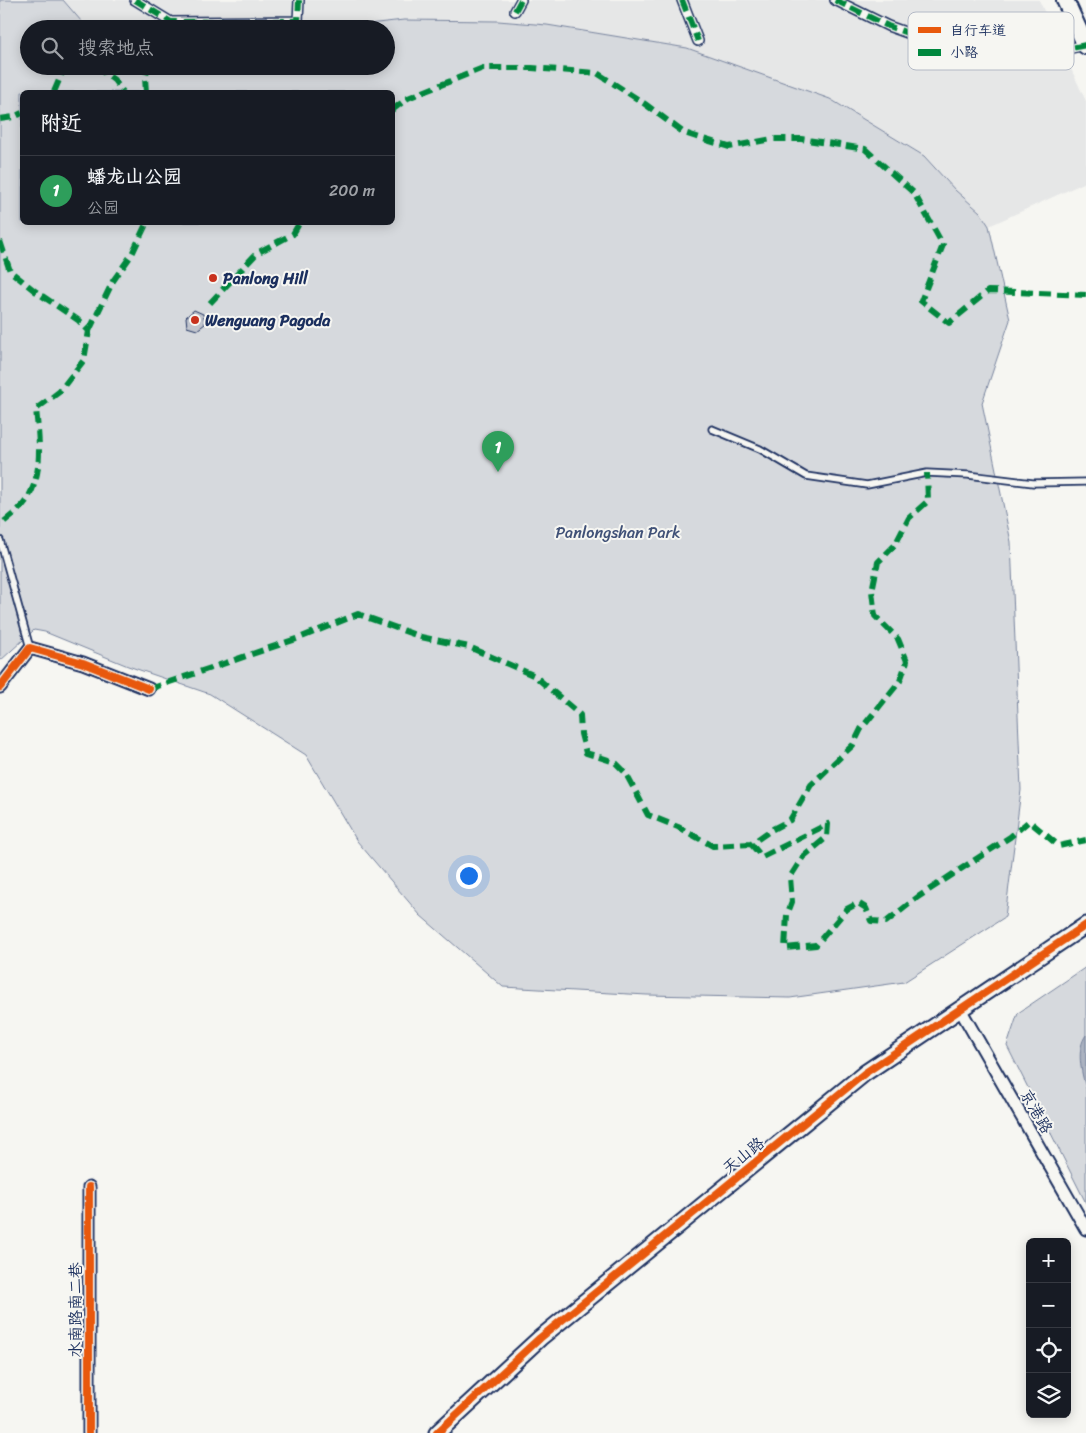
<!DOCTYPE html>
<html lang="zh">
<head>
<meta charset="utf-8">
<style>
	:root { --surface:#171b24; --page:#242831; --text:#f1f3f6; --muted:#9ea1a6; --line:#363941; --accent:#c8321e }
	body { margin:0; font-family:Sriracha,"LXGW WenKai TC",sans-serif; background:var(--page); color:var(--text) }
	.controls { position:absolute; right:15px; bottom:15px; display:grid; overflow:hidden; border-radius:8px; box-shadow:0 2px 12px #0003 }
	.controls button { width:45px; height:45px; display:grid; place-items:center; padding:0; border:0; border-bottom:1px solid var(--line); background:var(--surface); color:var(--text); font:25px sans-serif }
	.you { position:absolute; left:468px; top:875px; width:18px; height:18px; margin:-12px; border:4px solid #fff; border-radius:50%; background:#1a73e8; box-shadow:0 0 0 8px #1a73e833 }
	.badge { display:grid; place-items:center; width:32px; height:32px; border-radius:50%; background:var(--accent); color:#fff; font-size:16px; font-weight:700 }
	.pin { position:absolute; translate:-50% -41px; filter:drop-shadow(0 1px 2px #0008) }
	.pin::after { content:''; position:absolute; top:26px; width:18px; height:15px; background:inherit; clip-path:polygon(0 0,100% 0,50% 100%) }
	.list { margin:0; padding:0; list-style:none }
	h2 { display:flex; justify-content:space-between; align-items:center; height:65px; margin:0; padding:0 20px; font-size:21px }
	h2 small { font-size:16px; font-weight:400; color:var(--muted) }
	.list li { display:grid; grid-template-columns:32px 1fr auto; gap:15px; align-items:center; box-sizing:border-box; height:70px; padding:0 20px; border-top:1px solid var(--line) }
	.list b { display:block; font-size:19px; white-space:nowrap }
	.list p { margin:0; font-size:16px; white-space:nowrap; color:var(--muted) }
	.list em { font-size:16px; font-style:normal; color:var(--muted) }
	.icon { flex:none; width:28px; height:28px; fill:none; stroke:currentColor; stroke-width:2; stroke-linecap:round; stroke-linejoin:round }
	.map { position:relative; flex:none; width:1086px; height:1433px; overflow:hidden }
	.search { position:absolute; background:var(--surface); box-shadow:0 2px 12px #0003; left:20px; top:20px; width:375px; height:55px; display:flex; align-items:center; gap:12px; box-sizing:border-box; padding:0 18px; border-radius:28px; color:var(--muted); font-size:19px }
	.panel { position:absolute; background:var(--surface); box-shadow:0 2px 12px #0003; left:20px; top:90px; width:375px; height:135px; border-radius:8px }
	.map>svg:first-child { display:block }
	.built { fill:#e6e7e7 }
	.green { fill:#d6d9dd; stroke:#78849e; fill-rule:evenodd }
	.water { fill:#abb2c0; stroke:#717e99 }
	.building { fill:#c0c4cd; stroke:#1b2f5e }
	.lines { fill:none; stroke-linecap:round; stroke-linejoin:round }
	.service-casing { stroke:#1b2f5e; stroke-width:9 }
	.pedestrian-casing { stroke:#1b2f5e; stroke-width:12 }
	.minor-casing { stroke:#1b2f5e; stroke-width:15 }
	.tertiary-casing { stroke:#1b2f5e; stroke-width:19 }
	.secondary-casing { stroke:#1b2f5e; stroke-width:20 }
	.service { stroke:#f6f6f2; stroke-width:5.5 }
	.pedestrian { stroke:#f6f6f2; stroke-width:9 }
	.minor { stroke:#f6f6f2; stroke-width:11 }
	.tertiary { stroke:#f6f6f2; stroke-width:15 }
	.secondary { stroke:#f6f6f2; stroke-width:16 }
	.quiet { stroke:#00873e; stroke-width:6; stroke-dasharray:12 6; stroke-linecap:butt }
	.cycleway-casing { stroke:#f6f6f2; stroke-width:11 }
	.cycleway { stroke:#e8590c; stroke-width:8 }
	.poi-dot { fill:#c8321e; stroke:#f6f6f2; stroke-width:2 }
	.labels { text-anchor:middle; stroke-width:4; stroke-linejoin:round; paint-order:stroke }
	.poi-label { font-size:16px; font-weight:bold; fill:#1b2f5e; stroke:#f6f6f2; text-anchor:start }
	.park-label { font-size:16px; fill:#405177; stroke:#f6f6f2 }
	.street-label { font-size:16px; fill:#1b2f5e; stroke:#f6f6f2 }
	.key { fill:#f6f6f2; stroke:#b4bac6; stroke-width:1 }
	.key-label { font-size:14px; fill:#1b2f5e }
</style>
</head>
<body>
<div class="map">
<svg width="1086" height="1433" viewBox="0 0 1086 1433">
	<rect width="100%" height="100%" fill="#f6f6f2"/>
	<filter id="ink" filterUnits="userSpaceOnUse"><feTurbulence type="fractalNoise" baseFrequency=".02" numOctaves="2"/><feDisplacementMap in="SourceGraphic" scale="10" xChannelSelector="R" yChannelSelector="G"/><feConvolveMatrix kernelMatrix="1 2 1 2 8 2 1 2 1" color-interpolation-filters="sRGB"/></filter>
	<g filter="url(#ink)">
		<!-- built -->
		<path class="built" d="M63 0H1039L1086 101V182L989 226 980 212 955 190 924 156 830 99 687 48 547 25 498 21 404 20 323 29H88Z"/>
		<!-- green -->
		<path class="green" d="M0 0H63L88 29H29V66H386V29H323L404 20 498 21 547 25 687 48 830 99 924 156 955 190 980 212 989 226 1010 320 982 403 1011 542 1021 790 1005 917 904 982 790 998 647 995 503 987 420 915 357 841 306 755 210 694 128 666 45 632 34 630 0 661ZM22 92H392V222H22Z
			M1086 967V1203L1007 1046 1018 1013Z"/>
		<!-- water -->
		<path class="water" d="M1086 1035V1088C1081 1072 1076 1049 1086 1035Z"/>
		<!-- building -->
		<path class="building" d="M194 310 203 314 205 324 197 330 187 327 186 317Z"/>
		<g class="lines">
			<defs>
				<path id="service" d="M712 429 760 449 806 476 867 485 927 473 968 475 1033 483 1086 482
					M0 540 30 648"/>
				<path id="pedestrian" d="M135 0 171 22 298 21 299 0
					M682 0 698 41
					M835 0 888 26 972 56 1010 61 1086 45
					M515 11 521 0"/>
				<path id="minor" d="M0 687 30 648 83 663 149 689
					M960 1009 1086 1229
					M89 1187V1433"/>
				<path id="tertiary" d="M437 1433 540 1338 865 1073 1086 925"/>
				<path id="secondary" d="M1065 0 1086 46"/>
			</defs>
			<!-- service casing -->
			<use href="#service" class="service-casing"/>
			<!-- pedestrian casing -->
			<use href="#pedestrian" class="pedestrian-casing"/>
			<!-- minor casing -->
			<use href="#minor" class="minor-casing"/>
			<!-- tertiary casing -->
			<use href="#tertiary" class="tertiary-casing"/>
			<!-- secondary casing -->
			<use href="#secondary" class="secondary-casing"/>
			<!-- service -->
			<use href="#service" class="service"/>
			<!-- pedestrian -->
			<use href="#pedestrian" class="pedestrian"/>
			<!-- minor -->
			<use href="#minor" class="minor"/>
			<!-- tertiary -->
			<use href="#tertiary" class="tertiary"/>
			<!-- secondary -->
			<use href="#secondary" class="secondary"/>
			<!-- quiet -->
			<path class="quiet" d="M135 0 171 22 298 21 299 0
				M682 0 698 41
				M835 0 888 26 972 56 1010 61 1086 45
				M515 11 521 0
				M160 29 171 22
				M95 66 114 80 123 92
				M54 92 65 66
				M146 92 145 78 148 66
				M392 110 408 98 483 68H532L597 73 645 104 684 133 729 147 772 139H801L865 149 914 193 943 245 921 301 949 323 988 291 1086 295
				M0 119 14 117 22 113
				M0 241 10 271 35 291 78 320 89 331 84 360 59 392 36 409C39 440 44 474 26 501 20 510 8 518 0 525
				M210 303 257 253 293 234 300 222
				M89 331 113 281 132 254 147 222
				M149 689 302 637 358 614 421 637 469 647 535 676 580 715 581 734 586 753 615 762 625 772 648 815 678 827 713 846 751 844 771 830 790 820 811 785 853 745 861 729 900 681 907 661 898 639 875 616 872 591 878 562 895 545 909 518 928 501 927 473
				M751 844 762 857 828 824 827 837 803 857 790 877 792 902 787 915 785 948 816 945 847 909 858 903 866 908 871 921 886 922 918 897 1010 837 1029 821 1059 846 1086 840"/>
			<defs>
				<path id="cycleway" d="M0 687 30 648 83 663 149 689
					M89 1187V1433
					M437 1433 540 1338 865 1073 1086 925"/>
			</defs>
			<!-- cycleway casing -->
			<use href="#cycleway" class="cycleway-casing"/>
			<!-- cycleway -->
			<use href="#cycleway" class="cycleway"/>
		</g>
	</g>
	<!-- markers -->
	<g class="poi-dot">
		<circle cx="213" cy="278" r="5"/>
		<circle cx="195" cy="320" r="5"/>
	</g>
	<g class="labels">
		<!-- poi labels -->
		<g class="poi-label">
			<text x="223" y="284">Panlong Hill</text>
			<text x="205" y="326">Wenguang Pagoda</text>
		</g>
		<!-- park labels -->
		<g class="park-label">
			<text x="618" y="538">Panlongshan Park</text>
		</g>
		<!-- street labels -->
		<g class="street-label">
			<text transform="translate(1037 1111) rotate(60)" y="6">京港路</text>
			<text transform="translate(743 1155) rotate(-39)" y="6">天山路</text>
			<text transform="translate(75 1310) rotate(-90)" y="6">水南路南二巷</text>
		</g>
	</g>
	<!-- legend -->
	<rect x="908" y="12" width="166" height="58" rx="8" class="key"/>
	<rect x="918" y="27" width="23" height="6" fill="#e8590c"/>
	<rect x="918" y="49" width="23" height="7" fill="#00873e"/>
	<g class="key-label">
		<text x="950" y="35">自行车道</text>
		<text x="950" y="57">小路</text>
	</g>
</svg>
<div class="controls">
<button>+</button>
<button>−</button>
<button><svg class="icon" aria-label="locate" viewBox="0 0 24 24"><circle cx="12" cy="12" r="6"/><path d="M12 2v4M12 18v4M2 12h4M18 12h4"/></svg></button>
<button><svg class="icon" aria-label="layers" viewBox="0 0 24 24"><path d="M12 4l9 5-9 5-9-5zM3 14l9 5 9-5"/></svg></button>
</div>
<div class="you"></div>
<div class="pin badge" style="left:498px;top:472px;background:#2e9e5b">1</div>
<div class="search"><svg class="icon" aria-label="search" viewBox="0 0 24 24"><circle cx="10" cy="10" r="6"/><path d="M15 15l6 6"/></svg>搜索地点</div>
<section class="panel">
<h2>附近<small></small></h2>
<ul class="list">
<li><span class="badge" style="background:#2e9e5b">1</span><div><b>蟠龙山公园</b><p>公园</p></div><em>200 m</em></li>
</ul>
</section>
</div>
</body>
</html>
